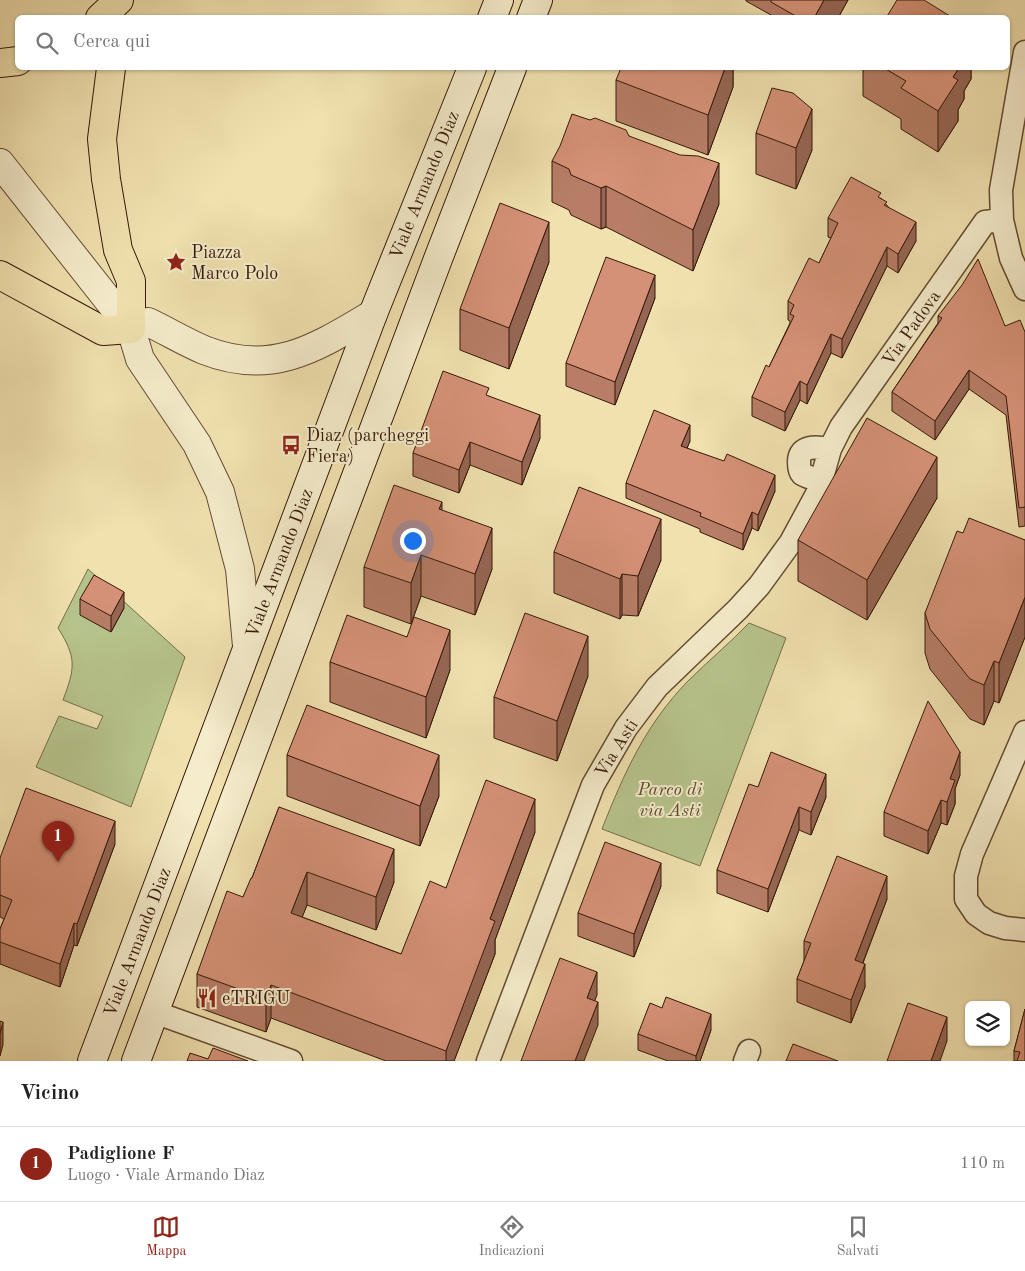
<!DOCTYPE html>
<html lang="it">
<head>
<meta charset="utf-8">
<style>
	:root { --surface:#fff; --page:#f2f2f2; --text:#222; --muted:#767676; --line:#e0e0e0; --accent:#8f2418 }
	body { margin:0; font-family:"Old Standard TT",serif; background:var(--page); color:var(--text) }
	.controls { position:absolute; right:15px; bottom:15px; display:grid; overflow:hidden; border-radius:8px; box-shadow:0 1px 4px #0004 }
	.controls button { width:45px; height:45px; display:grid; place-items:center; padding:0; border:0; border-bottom:1px solid var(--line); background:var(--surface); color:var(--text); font:25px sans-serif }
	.you { position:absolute; left:412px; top:540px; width:18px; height:18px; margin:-12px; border:4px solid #fff; border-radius:50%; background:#1a73e8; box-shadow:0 0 0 8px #1a73e833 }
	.badge { display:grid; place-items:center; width:32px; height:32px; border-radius:50%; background:var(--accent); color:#fff; font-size:16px; font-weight:700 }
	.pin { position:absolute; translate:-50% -41px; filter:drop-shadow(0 1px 2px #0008) }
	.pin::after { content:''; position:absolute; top:26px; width:18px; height:15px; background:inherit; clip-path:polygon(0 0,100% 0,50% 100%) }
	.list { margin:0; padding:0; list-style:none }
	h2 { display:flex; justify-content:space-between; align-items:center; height:65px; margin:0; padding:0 20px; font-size:21px }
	h2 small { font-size:16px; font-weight:400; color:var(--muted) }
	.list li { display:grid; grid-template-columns:32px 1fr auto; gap:15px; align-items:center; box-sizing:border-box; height:75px; padding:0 20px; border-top:1px solid var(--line) }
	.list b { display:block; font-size:19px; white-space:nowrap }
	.list p { margin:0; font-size:16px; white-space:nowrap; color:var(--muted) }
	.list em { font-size:16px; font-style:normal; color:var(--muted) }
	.icon { flex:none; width:28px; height:28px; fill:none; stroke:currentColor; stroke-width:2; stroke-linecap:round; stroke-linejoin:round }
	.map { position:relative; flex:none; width:1025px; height:1061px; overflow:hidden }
	.search { position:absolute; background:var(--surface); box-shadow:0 1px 4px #0004; left:15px; right:15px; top:15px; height:55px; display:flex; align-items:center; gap:12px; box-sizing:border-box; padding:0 18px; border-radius:8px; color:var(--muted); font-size:19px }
	.sheet { height:140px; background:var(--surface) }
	nav { display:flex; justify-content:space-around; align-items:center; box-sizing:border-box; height:70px; border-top:1px solid var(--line); background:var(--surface); font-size:14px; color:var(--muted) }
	nav a { display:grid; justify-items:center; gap:2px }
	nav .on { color:var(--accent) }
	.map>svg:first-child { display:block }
	.green { fill:#b7c38c; stroke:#766e4a }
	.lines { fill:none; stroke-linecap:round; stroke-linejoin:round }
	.minor-casing { stroke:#644b32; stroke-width:25 }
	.tertiary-casing { stroke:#644b32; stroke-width:30 }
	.secondary-casing { stroke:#361909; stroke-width:30 }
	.trunk-casing { stroke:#361909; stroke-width:30 }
	.minor { stroke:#f5eccb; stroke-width:22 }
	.tertiary { stroke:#f5eccb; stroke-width:28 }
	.secondary { stroke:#f5eccb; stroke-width:28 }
	.trunk { stroke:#f0e1af; stroke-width:28 }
	.wall { fill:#b77d66; stroke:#361909 }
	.shaded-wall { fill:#956653; stroke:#361909 }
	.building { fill:#d59177; stroke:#361909 }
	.labels { text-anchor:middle; stroke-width:4; stroke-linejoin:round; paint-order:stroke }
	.street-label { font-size:18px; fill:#361909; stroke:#f5eccb }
	.poi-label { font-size:18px; fill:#361909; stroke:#f5eccb; text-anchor:start }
	.park-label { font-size:18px; font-style:italic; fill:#5d4c30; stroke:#f5eccb }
</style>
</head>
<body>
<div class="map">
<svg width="1025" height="1061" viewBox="0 0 1025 1061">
	<rect width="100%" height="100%" fill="#f0e1af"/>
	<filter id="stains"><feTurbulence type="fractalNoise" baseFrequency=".004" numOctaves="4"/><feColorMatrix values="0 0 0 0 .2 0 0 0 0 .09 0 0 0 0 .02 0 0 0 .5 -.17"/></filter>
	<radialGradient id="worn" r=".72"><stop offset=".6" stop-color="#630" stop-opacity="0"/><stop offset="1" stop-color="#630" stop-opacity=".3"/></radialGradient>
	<!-- green -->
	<path class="green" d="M88 569 185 657 131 807 36 767 59 716 97 729 103 716 63 700C75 668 77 658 58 628Z
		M749 623 786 638 700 866 602 829C624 773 646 724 688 681 708 661 730 643 749 623Z"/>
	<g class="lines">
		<defs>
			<path id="minor" d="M1025 52 1001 190 1002 220 1011 258 1025 289
				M821 482C816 479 807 477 802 474 799 471 799 466 799 462 799 444 818 447 830 449
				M1025 732 972 854 966 876V899L976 914 989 923 1005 928 1025 930
				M154 1012 291 1061
				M488 1061 593 785 626 728 657 687 738 609 759 586 791 542 818 492 830 449 841 427 985 222 1002 220
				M745 1061 749 1051"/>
			<path id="tertiary" d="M0 163 131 329 140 359 197 444 220 492 240 569 247 646
				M131 329 148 322C167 331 185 342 204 350 272 377 316 348 373 314"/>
			<path id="secondary" d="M492 18 499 0
				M531 18 538 0
				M92 1061 373 314 472 68
				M136 1061 438 259 512 68"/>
			<path id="trunk" d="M100 18 119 0
				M0 63 18 61
				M0 275 103 331 131 329V281L118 250 106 179 102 139 111 68"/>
		</defs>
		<!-- minor casing -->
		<use href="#minor" class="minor-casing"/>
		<!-- tertiary casing -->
		<use href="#tertiary" class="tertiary-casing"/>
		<!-- secondary casing -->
		<use href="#secondary" class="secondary-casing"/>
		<!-- trunk casing -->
		<use href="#trunk" class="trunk-casing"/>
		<!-- minor -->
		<use href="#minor" class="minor"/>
		<!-- tertiary -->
		<use href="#tertiary" class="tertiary"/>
		<!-- secondary -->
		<use href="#secondary" class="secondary"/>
		<!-- trunk -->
		<use href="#trunk" class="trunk"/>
	</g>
	<!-- wall -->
	<path class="wall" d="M746 0H848L838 18H771V15L746 1Z
		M733 68V87L708 155 616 121V80Z
		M863 68H971V79L964 91V99L958 110V121L938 152 901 129V119L863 96Z
		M756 133 812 150 796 189 756 174Z
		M629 136 719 204 693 271 606 227 601 229 571 215 569 210 552 202V161Z
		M881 198 916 241 898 273 887 266 842 358 831 353 807 404 800 400 785 431 752 416V397L769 367 790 323V321L788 320V301L819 263 831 238 828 237V218Z
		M549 262 509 369 460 350V309Z
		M655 298 615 405 566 386V363Z
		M938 316 1005 326 1025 332V526L1019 527 1006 415 969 389 935 440 892 411V392L938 323Z
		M489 396 540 438 522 485 470 465 459 493 413 476V453Z
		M690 441 687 448 775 491 758 531 752 528 743 550 700 532V529L626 498V483Z
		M937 498 867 620 798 581V540Z
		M442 510 492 569 475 615 421 596 411 624 364 607V567Z
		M963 533 1025 540V637L999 703 994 701 984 725 970 719 930 669 925 653V613Z
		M554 552 661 560 638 616 622 615 620 619 554 593Z
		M80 599 124 608 111 632 80 615Z
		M407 637 450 670 426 738 330 702V662Z
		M588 676 557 761 494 738V697Z
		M287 755 439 796 420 846 287 796Z
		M960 775 955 789V804L947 825 941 823 928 854 884 836V812Z
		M758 787 826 797 811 835 799 830 768 912 717 893V870Z
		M279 807 394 882 376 930 307 905 302 917 401 954 446 888 535 832 495 940V954L454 1061H386L271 1018 266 1032 197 1007V974L243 897 252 878Z
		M115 844 77 946 74 945 60 987 0 964V929L4 919 0 917V858Z
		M661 886 634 957 578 936V913Z
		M887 899 863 963 865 987 851 1023 797 1002V979L804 961V941Z
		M1025 1009V1061H1014V1051Z
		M711 1030 700 1061H668L638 1050V1034Z"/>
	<!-- shaded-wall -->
	<path class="shaded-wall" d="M824 0H848L838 18H814Z
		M725 68H733V87L708 155V115Z
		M959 68H971V79L964 91V99L958 110V121L938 152V111L953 77Z
		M812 109V150L796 189V148Z
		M719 163V204L693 271V230Z
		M606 186V227L601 229V188Z
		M549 222V262L509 369V328Z
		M916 222V241L898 273V254Z
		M887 247V266L842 358V339Z
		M655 275V298L615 405V382Z
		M831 334V353L807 404V385Z
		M969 370V389L935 440V421Z
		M800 381V400L785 431V412Z
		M540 415V438L522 485V462Z
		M690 425V441L681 462V446Z
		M470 442V465L459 493V470Z
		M937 457V498L867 620V580Z
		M775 475V491L758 531V515Z
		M442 502V542L439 509Z
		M752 512V528L743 550V534Z
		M661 519V560L638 616V576Z
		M492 528V569L475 615V574Z
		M421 555V596L411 624V583Z
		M622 574V615L620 619V579Z
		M124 592V608L111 632V616Z
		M1025 597V637L999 703V663Z
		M450 630V670L426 738V697Z
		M588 636V676L557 761V721Z
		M994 661V701L984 725V685Z
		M960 752V775L955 789V804L947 825V802L950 779Z
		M439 755V796L420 846V806Z
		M826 774V797L811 835V812Z
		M535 799V832L495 940V954L454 1061H446V1051L490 919Z
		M941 800V823L928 854V831Z
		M799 807V830L768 912V889Z
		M115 821V844L77 946V924Z
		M394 849V882L376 930V897Z
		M661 863V886L634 957V934Z
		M307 872V905L291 946V913Z
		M887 876V899L855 983V960Z
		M74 923V945L60 987V964Z
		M865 964V987L851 1023V1000Z
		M597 972V995L587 1021V998Z
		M271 985V1018L266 1032V999Z
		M598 1002V1025L584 1061H575Z
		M711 1014V1030L700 1061H696V1056Z
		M947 1017V1041L940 1061H931Z
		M3 1022V1045L0 1056V1033Z"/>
	<!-- building -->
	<path class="building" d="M771 0H824L814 18H799L771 2Z
		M897 0H924L953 18H886Z
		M621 68H725L708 115 616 80Z
		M884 68H959L953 77 958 80 938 111 901 88 906 81Z
		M772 88 793 93 812 109 796 148 756 133Z
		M572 114 590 120 595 118 626 130 629 136 680 155 698 156 719 163 693 230 606 186 601 188 571 175 569 169 552 161 560 146Z
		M851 177 881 193 878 197 887 202 884 205 916 222 898 254 887 247 842 339 831 334 807 385 800 381 785 412 752 397 766 365 769 367 794 316 790 314 794 305 788 301 809 258 819 263 838 223 828 218Z
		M500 203 549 222 509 328 460 309Z
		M606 257 655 275 615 382 566 363Z
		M978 259 1005 326 1020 320 1025 332V507L1019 508 1006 396 969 370 935 421 892 392 942 318 938 316 962 285Z
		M443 371 489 388 486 395 540 415 522 462 470 442 459 470 413 453Z
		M654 410 690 425 681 446 724 461 727 454 775 475 758 515 752 512 743 534 700 516 701 513 626 483Z
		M867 418 937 457 867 580 798 540Z
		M394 485 442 502 439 509 492 528 475 574 421 555 411 583 364 567Z
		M579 487 661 519 638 576 622 574 620 579 554 552Z
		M969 518 1025 540V597L999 663 994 661 984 685 970 679 930 629 925 613 957 531 963 533Z
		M94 575 124 592 111 616 80 599Z
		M525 613 588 636 557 721 494 697Z
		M347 615 407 637 414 617 450 630 426 697 330 662Z
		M928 701 960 752 950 779 955 780 947 802 941 800 928 831 884 812Z
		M307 705 439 755 420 806 287 755Z
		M771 752 826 774 811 812 799 807 768 889 717 870 749 784 758 787Z
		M486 780 535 799 490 919 495 921 446 1051 271 985 266 999 197 974 227 891 243 897 251 878H252L279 807 394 849 376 897 307 872 291 913 401 954 430 881 446 888Z
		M26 788 115 821 77 924 74 923 60 964 0 942V929L12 900 0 895V858Z
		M605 842 661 863 634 934 578 913Z
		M837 856 887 876 855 960 865 964 851 1000 797 979 811 943 804 941Z
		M560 958 597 972 587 998 598 1002 575 1061H521Z
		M666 997 711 1014 696 1056 638 1034 650 1003 662 1008Z
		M908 1003 947 1017 931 1061H887Z
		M1025 1009V1061H1017L1020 1052 1014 1051Z
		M0 1021 3 1022 0 1033Z
		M793 1044 838 1061H786Z
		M213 1048 248 1061H187L190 1053 208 1059Z"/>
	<!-- icons -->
	<defs>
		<symbol id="sight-bare" viewBox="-9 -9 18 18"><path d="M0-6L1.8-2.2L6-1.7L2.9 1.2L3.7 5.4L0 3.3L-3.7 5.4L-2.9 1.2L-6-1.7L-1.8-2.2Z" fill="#8f2418" stroke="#f5eccb" stroke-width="2.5" paint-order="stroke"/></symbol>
		<symbol id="bus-bare" viewBox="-9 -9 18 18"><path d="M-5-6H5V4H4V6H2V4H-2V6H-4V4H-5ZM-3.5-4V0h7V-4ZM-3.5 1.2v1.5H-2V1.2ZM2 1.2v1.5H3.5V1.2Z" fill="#8f2418" stroke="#f5eccb" stroke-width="2.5" paint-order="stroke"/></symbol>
		<symbol id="restaurant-bare" viewBox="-9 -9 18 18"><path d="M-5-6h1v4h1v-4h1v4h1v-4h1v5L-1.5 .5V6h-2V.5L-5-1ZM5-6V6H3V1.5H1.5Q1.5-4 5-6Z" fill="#8f2418" stroke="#f5eccb" stroke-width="2.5" paint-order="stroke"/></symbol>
	</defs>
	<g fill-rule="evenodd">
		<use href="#sight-bare" x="162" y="248" width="28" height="28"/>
		<use href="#bus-bare" x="277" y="431" width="28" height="28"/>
		<use href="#restaurant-bare" x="193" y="984" width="28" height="28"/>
	</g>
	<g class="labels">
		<!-- street labels -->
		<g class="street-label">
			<text transform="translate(424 185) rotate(-68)" y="6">Viale Armando Diaz</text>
			<text transform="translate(911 328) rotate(-55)" y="6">Via Padova</text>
			<text transform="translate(279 563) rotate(-69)" y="6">Viale Armando Diaz</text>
			<text transform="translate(616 748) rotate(-58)" y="6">Via Asti</text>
			<text transform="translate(137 942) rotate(-69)" y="6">Viale Armando Diaz</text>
		</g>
		<!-- poi labels -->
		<g class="poi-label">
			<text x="191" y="258">Piazza<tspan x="191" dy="21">Marco Polo</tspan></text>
			<text x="306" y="441">Diaz (parcheggi<tspan x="306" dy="21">Fiera)</tspan></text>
			<text x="222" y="1004">eTRIGU</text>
		</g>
		<!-- park labels -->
		<g class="park-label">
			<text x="670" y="795">Parco di<tspan x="670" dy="21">via Asti</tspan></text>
		</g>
	</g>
	<rect width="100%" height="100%" filter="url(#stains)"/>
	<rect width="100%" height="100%" fill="url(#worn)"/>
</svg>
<div class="controls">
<button><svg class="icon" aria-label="layers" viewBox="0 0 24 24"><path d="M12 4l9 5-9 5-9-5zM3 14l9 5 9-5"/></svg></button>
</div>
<div class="you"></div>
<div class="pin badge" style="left:58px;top:862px">1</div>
<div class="search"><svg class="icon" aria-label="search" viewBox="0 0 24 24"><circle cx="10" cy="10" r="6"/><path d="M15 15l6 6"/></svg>Cerca qui</div>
</div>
<section class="sheet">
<h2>Vicino<small></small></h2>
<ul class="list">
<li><span class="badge">1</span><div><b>Padiglione F</b><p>Luogo · Viale Armando Diaz</p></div><em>110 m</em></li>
</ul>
</section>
<nav>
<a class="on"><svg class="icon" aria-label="map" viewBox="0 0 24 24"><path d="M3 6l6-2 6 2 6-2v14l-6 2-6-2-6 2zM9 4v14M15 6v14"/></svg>Mappa</a>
<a><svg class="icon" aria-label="directions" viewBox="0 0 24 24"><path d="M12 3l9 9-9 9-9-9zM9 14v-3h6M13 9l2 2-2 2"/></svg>Indicazioni</a>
<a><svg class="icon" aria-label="saved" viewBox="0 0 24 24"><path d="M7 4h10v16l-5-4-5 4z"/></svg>Salvati</a>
</nav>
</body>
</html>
